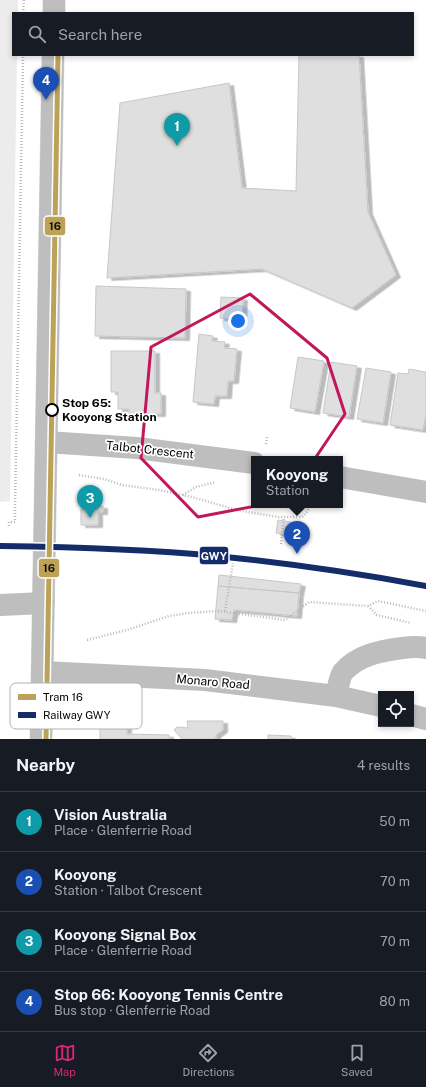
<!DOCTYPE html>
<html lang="en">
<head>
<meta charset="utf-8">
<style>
	:root { --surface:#171b24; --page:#20242c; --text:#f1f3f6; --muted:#9ea1a6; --line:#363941; --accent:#db2777 }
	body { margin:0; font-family:"Public Sans",sans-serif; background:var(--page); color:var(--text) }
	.controls { position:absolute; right:12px; bottom:12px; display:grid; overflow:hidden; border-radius:0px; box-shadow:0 2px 6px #0003 }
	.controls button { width:36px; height:36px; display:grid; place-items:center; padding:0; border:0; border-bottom:1px solid var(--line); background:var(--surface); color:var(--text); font:20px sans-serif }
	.you { position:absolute; left:238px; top:321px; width:14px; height:14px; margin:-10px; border:3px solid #fff; border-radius:50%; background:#1a73e8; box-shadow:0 0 0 6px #1a73e833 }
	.badge { display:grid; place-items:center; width:26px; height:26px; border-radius:50%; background:var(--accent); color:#fff; font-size:13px; font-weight:700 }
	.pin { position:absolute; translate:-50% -33px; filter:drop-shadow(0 1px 2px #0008) }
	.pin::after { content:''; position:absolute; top:21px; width:14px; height:12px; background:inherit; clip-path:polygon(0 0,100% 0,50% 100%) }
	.popup { position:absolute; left:251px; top:456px; width:92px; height:52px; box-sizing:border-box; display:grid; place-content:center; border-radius:0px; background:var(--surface); filter:drop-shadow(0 1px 3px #0005); font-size:13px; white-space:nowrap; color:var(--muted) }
	.popup b { font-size:15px; color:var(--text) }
	.popup::after { content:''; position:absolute; left:50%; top:100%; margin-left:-8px; border:8px solid transparent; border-top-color:var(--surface) }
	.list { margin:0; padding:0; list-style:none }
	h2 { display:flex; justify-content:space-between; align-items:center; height:52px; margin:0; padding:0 16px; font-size:17px }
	h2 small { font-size:13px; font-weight:400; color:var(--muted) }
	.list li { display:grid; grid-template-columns:26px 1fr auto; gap:12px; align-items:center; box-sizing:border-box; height:60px; padding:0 16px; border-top:1px solid var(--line) }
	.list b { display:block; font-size:15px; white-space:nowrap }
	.list p { margin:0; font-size:13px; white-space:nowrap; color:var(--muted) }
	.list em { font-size:13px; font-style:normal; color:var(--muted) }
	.icon { flex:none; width:22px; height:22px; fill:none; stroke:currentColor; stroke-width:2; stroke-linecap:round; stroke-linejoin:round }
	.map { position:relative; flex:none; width:426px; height:739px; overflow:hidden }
	.search { position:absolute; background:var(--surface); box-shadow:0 2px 6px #0003; left:12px; right:12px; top:12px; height:44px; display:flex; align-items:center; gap:10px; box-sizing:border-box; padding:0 14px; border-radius:0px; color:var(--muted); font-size:15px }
	.sheet { height:292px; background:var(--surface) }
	nav { display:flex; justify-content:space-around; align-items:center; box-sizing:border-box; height:56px; border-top:1px solid var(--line); background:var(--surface); font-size:11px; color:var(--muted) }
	nav a { display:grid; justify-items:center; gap:2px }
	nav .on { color:var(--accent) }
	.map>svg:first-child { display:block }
	.green { fill:#ececec }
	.building { fill:#dfdfdf; stroke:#c7c7c7; filter:url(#shadow) }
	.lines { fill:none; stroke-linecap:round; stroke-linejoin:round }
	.major-casing { stroke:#dbdbdb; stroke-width:23 }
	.path { stroke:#b9b9b9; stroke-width:2.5; stroke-dasharray:1 2; stroke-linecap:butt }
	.minor { stroke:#bebebe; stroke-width:22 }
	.major { stroke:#bebebe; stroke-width:22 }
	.rail-1-casing { stroke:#fff; stroke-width:9 }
	.rail-1 { stroke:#152c6b; stroke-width:6 }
	.tram-1-casing { stroke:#fff; stroke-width:8 }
	.tram-1 { stroke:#bca256; stroke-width:5 }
	.marked { fill:none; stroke:#c2185b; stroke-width:3; stroke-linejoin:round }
	.stop-dot { fill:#fff; stroke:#000; stroke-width:2 }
	.labels { text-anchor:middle; stroke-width:3.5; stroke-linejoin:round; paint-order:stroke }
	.stop-label { font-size:12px; font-weight:bold; fill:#000; stroke:#fff; text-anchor:start }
	.street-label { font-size:12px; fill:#000; stroke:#fff }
	.key { fill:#fff; stroke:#b2b2b2; stroke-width:1 }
	.key-label { font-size:11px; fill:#000 }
	.line-badge { stroke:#fff; stroke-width:1.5 }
	.badge-label { font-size:11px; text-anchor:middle; font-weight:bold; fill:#fff }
	.pale-badge-label { font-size:11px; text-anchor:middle; font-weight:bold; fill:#111 }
</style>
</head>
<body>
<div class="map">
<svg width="426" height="739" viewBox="0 0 426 739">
	<defs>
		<filter id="shadow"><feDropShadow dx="4.5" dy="2.5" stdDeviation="0" flood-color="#0004"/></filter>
	</defs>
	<rect width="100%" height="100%" fill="#fff"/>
	<!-- green -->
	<path class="green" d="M0 0H18V13H13V55H17L10 501 0 502Z"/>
	<!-- building -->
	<path class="building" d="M299 55H359L368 212 396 275 352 308 262 269 107 278 120 103 229 83 242 188 296 191Z
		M96 286 186 289 185 338 95 336Z
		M221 297 243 298 242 319 220 318Z
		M199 334 213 336 212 341 225 342 224 348 237 349 234 381H228L227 396H215L214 404 193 402Z
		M111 351H155V393H161V414H129V409H118V392H111Z
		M298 357 324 361 315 412 290 408Z
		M331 362 357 366 349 417 323 413Z
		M366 368 391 372 383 423 357 419Z
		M409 369 426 372V414L423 430 390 425 398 373 408 374Z
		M93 506H103V512H98V525H81V509H93Z
		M278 520 291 522V525L302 527 301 533 290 531V535L276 533Z
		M219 575 301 584 299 593 218 586Z
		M218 586 299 593 297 616 234 610 232 620 215 619Z
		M187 721H223V730L216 735V739H182L174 730 177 727 188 728Z
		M100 723H127V734L169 735V739H100Z
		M268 735 291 736V739H268Z"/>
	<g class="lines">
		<defs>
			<path id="major" d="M54 13V0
				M41 739 53 55"/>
		</defs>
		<!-- major casing -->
		<use href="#major" class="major-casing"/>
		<!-- path -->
		<path class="path" d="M23 13 24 0
			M266 444 267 437
			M79 475 104 479 122 485 159 490 192 497 237 510 278 517H302L308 511V505
			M183 495 196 487 216 482
			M9 526V522H15V509L23 55
			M281 544 284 517
			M368 606 377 615 411 623
			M225 611 233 563
			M87 640 127 630 169 616 188 613 218 611 285 620 309 602 368 606 378 601 426 611"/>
		<!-- minor -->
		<path class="minor" d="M46 442 137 448 254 463
			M340 477 426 492
			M0 605 44 603
			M43 672 205 680 336 696 381 706
			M336 696C338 689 339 678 343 672 358 655 380 651 402 648 410 647 418 646 426 648
			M411 715 426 719"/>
		<!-- major -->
		<use href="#major" class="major"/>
		<defs>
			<path id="rail-1" d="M0 546C72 547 144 549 216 556 286 563 356 573 426 586"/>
		</defs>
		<!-- rail-1 casing -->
		<use href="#rail-1" class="rail-1-casing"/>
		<!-- rail-1 -->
		<use href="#rail-1" class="rail-1"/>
		<defs>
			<path id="tram-1" d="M46 739 58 55"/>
		</defs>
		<!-- tram-1 casing -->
		<use href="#tram-1" class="tram-1-casing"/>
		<!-- tram-1 -->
		<use href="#tram-1" class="tram-1"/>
	</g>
	<!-- marked area -->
	<path class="marked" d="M250 294 327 358 345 414 287 500 198 517 141 458 151 347Z"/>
	<!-- markers -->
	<circle class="stop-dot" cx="52" cy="410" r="6"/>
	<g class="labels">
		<!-- stop labels -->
		<g class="stop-label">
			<text x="62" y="407">Stop 65:<tspan x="62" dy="14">Kooyong Station</tspan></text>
		</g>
		<!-- street labels -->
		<g class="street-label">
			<text transform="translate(150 450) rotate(6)" y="4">Talbot Crescent</text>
			<text transform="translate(213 682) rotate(5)" y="4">Monaro Road</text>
		</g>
	</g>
	<!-- legend -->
	<rect x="10" y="683" width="132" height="46" rx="6" class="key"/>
	<rect x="18" y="694" width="18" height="6" fill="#bca256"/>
	<rect x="18" y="712" width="18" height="6" fill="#152c6b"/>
	<g class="key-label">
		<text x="43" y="701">Tram 16</text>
		<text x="43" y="719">Railway GWY</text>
	</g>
	<g class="line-badge">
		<rect x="44" y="216" width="22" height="20" rx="4" fill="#bca256"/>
		<rect x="199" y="546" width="30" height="19" rx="4" fill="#152c6b"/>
		<rect x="38" y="558" width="22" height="20" rx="4" fill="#bca256"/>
	</g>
	<g class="badge-label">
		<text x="214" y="560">GWY</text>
	</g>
	<g class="pale-badge-label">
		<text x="55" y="230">16</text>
		<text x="49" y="572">16</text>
	</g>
</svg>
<div class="controls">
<button><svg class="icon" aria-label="locate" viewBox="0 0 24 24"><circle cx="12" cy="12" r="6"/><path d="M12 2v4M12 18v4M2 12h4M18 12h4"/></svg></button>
</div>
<div class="you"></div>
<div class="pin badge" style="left:177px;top:146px;background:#0f9aa8">1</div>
<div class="pin badge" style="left:297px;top:554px;background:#1a4fb4">2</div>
<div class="popup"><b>Kooyong</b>Station</div>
<div class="pin badge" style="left:90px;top:518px;background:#0f9aa8">3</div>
<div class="pin badge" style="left:46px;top:100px;background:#1a4fb4">4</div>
<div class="search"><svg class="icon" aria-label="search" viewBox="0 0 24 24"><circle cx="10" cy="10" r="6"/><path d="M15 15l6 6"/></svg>Search here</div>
</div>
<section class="sheet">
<h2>Nearby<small>4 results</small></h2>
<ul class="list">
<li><span class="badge" style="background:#0f9aa8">1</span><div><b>Vision Australia</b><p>Place · Glenferrie Road</p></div><em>50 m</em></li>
<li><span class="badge" style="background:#1a4fb4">2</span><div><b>Kooyong</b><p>Station · Talbot Crescent</p></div><em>70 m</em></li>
<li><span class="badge" style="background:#0f9aa8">3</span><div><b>Kooyong Signal Box</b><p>Place · Glenferrie Road</p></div><em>70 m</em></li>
<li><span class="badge" style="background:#1a4fb4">4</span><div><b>Stop 66: Kooyong Tennis Centre</b><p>Bus stop · Glenferrie Road</p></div><em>80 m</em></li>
</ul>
</section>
<nav>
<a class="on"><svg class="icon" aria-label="map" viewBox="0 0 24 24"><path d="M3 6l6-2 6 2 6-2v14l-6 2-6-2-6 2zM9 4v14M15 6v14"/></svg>Map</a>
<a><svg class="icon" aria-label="directions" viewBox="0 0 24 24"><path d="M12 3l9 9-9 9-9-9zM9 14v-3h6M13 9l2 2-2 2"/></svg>Directions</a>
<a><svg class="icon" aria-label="saved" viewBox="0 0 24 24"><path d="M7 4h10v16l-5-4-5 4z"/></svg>Saved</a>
</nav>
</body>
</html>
